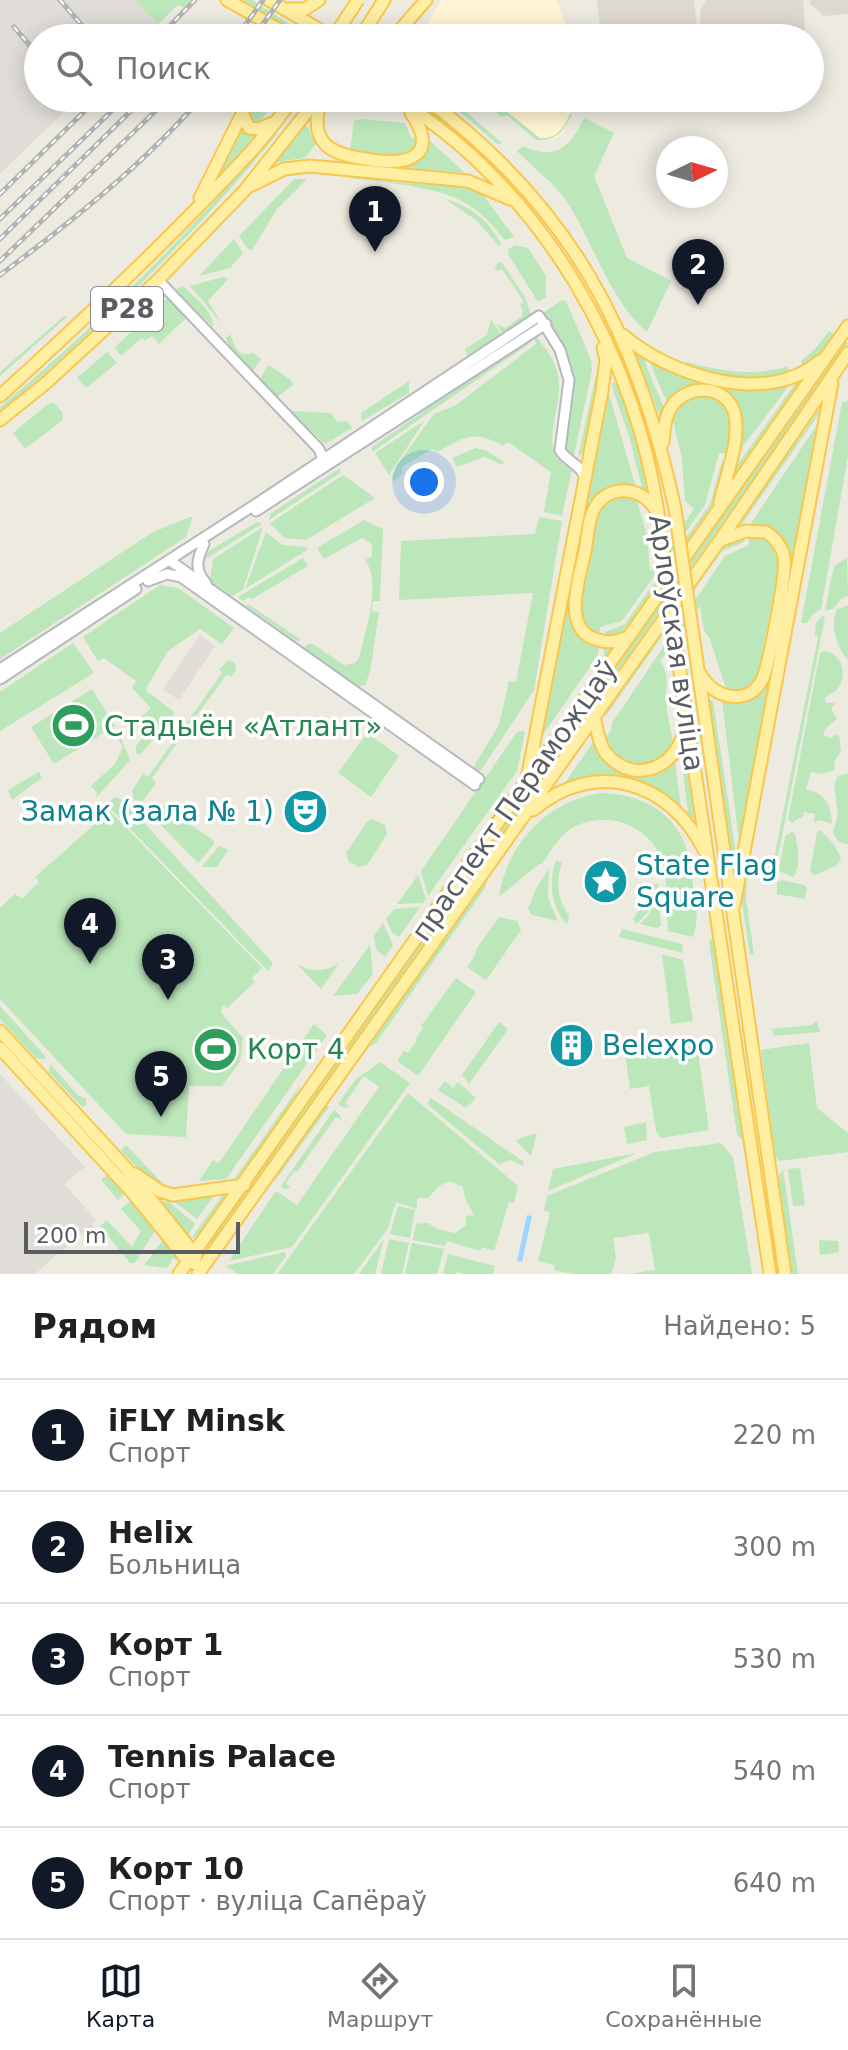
<!DOCTYPE html>
<html lang="ru">
<head>
<meta charset="utf-8">
<style>
	:root { --surface:#fff; --page:#f6f6f6; --text:#202124; --muted:#757577; --line:#e0e0e0; --accent:#111827 }
	body { margin:0; font-family:"DejaVu Sans",sans-serif; background:var(--page); color:var(--text) }
	.compass { position:absolute; left:656px; top:136px; width:72px; height:72px; border-radius:50%; background:var(--surface); box-shadow:0 4px 20px #0003; rotate:85deg }
	.scale { position:absolute; left:24px; bottom:20px; width:216px; box-sizing:border-box; padding-left:8px; border:4px solid #595d62; border-top:0; font-size:22px; line-height:28px; white-space:nowrap; color:#595d62; -webkit-text-stroke:6px #fff; paint-order:stroke }
	.you { position:absolute; left:424px; top:482px; width:28px; height:28px; margin:-20px; border:6px solid #fff; border-radius:50%; background:#1a73e8; box-shadow:0 0 0 12px #1a73e833 }
	.badge { display:grid; place-items:center; width:52px; height:52px; border-radius:50%; background:var(--accent); color:#fff; font-size:26px; font-weight:700 }
	.pin { position:absolute; translate:-50% -66px; filter:drop-shadow(0 2px 4px #0008) }
	.pin::after { content:''; position:absolute; top:42px; width:28px; height:24px; background:inherit; clip-path:polygon(0 0,100% 0,50% 100%) }
	.list { margin:0; padding:0; list-style:none }
	h2 { display:flex; justify-content:space-between; align-items:center; height:104px; margin:0; padding:0 32px; font-size:34px }
	h2 small { font-size:26px; font-weight:400; color:var(--muted) }
	.list li { display:grid; grid-template-columns:52px 1fr auto; gap:24px; align-items:center; box-sizing:border-box; height:112px; padding:0 32px; border-top:2px solid var(--line) }
	.list b { display:block; font-size:30px; white-space:nowrap }
	.list p { margin:0; font-size:26px; white-space:nowrap; color:var(--muted) }
	.list em { font-size:26px; font-style:normal; color:var(--muted) }
	.icon { flex:none; width:44px; height:44px; fill:none; stroke:currentColor; stroke-width:2; stroke-linecap:round; stroke-linejoin:round }
	.map { position:relative; flex:none; width:848px; height:1274px; overflow:hidden }
	.search { position:absolute; background:var(--surface); box-shadow:0 4px 20px #0003; left:24px; right:24px; top:24px; height:88px; display:flex; align-items:center; gap:20px; box-sizing:border-box; padding:0 28px; border-radius:44px; color:var(--muted); font-size:30px }
	.sheet { height:664px; background:var(--surface) }
	nav { display:flex; justify-content:space-around; align-items:center; box-sizing:border-box; height:112px; border-top:2px solid var(--line); background:var(--surface); font-size:22px; color:var(--muted) }
	nav a { display:grid; justify-items:center; gap:4px }
	nav .on { color:var(--accent) }
	.map>svg:first-child { display:block }
	.commercial { fill:#fff4d3 }
	.industrial { fill:#e0ddd8 }
	.education { fill:#ddd9cf }
	.green { fill:#bbe7ba }
	.water { fill:#9ed6ff }
	.lines { fill:none; stroke-linecap:round; stroke-linejoin:round }
	.minor-casing { stroke:#b6b9be; stroke-width:13 }
	.major-casing { stroke:#f9c74d; stroke-width:15 }
	.minor { stroke:#fff; stroke-width:9 }
	.major { stroke:#ffefa3; stroke-width:11 }
	.rail-casing { stroke:#b2b3b3; stroke-width:5 }
	.rail { stroke:#fff; stroke-width:2; stroke-dasharray:6; stroke-linecap:butt }
	.major-bridge-casing { stroke:#f9c74d; stroke-width:15; stroke-linecap:butt }
	.major-bridge { stroke:#ffefa3; stroke-width:11 }
	.labels { text-anchor:middle; stroke-width:7; stroke-linejoin:round; paint-order:stroke }
	.shield { fill:#fff; stroke:#8b8e91; stroke-width:2 }
	.shield-label { font-size:26px; font-weight:bold; fill:#595d62 }
	.street-label { font-size:28px; fill:#595d62; stroke:#fff }
	.leisure-label { font-size:28px; fill:#27864d; stroke:#fff; text-anchor:start }
	.culture-label { font-size:28px; fill:#0d838f; stroke:#fff; text-anchor:start }
</style>
</head>
<body>
<div class="map">
<svg width="848" height="1274" viewBox="0 0 848 1274">
	<rect width="100%" height="100%" fill="#edeae0"/>
	<!-- commercial -->
	<path class="commercial" d="M441 0H557L570 38H426L427 24Z
		M488 98H579L563 133 553 139 542 140Z"/>
	<!-- industrial -->
	<path class="industrial" d="M0 0H135L158 24 145 38H38V98H78L0 174Z
		M200 635 215 646 179 700 163 689Z
		M0 1074 85 1167 64 1184 96 1220 92 1224 94 1226 84 1236 81 1233 35 1274H0Z"/>
	<!-- education -->
	<path class="education" d="M597 0H694L698 38 601 37Z
		M706 0H803L805 27 802 38H711L701 34 700 11Z
		M810 0H848V14L824 16 810 4Z"/>
	<!-- green -->
	<path class="green" d="M135 0H191L184 8 178 5 158 24Z
		M243 0H252L311 38H304Z
		M255 98H276L259 123 254 126 247 114Z
		M407 98C421 98 433 112 443 120 502 169 550 225 588 291L584 293 569 268 448 130Z
		M444 98H450L502 143 497 144Z
		M483 98H490L540 138C557 139 564 128 570 113L572 114C564 132 556 141 536 140L507 115 501 117Z
		M584 118 614 133 594 176 627 258 671 281 647 332C611 302 594 245 569 205 555 183 535 170 517 151L523 146C555 161 570 148 584 118Z
		M362 119 405 123 411 137 415 139 416 149 409 156H383L350 151 354 121Z
		M302 124 308 128 316 144 305 158 283 161 271 165Z
		M240 125 256 135 215 181Z
		M275 132 278 133C194 235 101 327 0 412V407C100 323 191 232 275 132Z
		M430 141 465 173 397 167C413 165 426 158 430 141Z
		M350 176 402 183 468 186 481 192 514 237 505 240C493 226 481 211 464 202 436 186 381 182 349 178Z
		M294 179H307L277 209 252 250 248 249 239 236Z
		M445 199C470 205 490 222 501 244L499 246 476 220Z
		M234 239 243 253 230 268 199 276Z
		M515 245 528 248 546 276V297L538 302 508 254 509 249Z
		M498 262 503 264 525 297 532 317 503 335 497 324 505 328 521 317 523 311 520 305 524 302 502 269 497 271 495 268Z
		M223 277 228 279 208 301 222 324 190 286Z
		M184 287C195 298 214 311 213 327L177 292 178 288Z
		M169 296 188 316 159 344 152 336 145 341 142 338 121 356 115 347Z
		M562 300 566 301 591 360 592 370 574 456 567 453 564 444 566 369 540 315Z
		M64 316 67 317 0 376V372Z
		M491 319 502 336 469 360 465 349 487 335Z
		M829 331 835 335 821 355 804 368 801 361 815 349Z
		M230 334C235 345 236 358 253 353L261 359 253 371 230 349 226 338Z
		M536 337C545 346 556 362 558 376 565 409 533 450 572 469L562 516 544 512 551 472 508 442 503 446C474 429 464 437 437 452L432 449 402 467 403 473 395 481 392 478 397 465 434 414 456 405 536 344 534 338Z
		M528 339 529 344 372 452V447Z
		M846 341 848 343 818 388 211 1245 209 1243Z
		M107 352 117 363 86 388 77 378Z
		M639 353 647 358 645 363 664 408 662 415 659 414 636 356Z
		M652 362C693 384 747 398 792 382L737 454C743 424 746 410 720 389L668 405 651 365Z
		M687 362C718 371 757 377 788 366L789 374C754 383 718 378 684 367Z
		M268 365 291 380 293 385 276 398 259 381Z
		M596 375 598 381 583 452 578 457Z
		M803 378 733 477V471L797 381Z
		M409 381V393L362 421 361 413Z
		M613 382 618 384 635 437 647 490 642 488 629 436 612 387Z
		M609 394 636 488 590 507 570 606 574 625 582 637 599 645 598 655 538 742Z
		M698 394C736 399 735 423 727 453H719L705 505 622 621 600 627 599 636 582 624C581 616 579 607 580 599 580 581 593 512 606 501 615 494 626 495 636 497L647 536 650 572 694 509 685 501 682 459 672 416 686 399Z
		M825 401 821 411 742 524 738 525Z
		M848 401V456L821 609 813 614 807 623H801L842 402Z
		M54 403 62 412 63 420 25 449 13 433 48 404Z
		M291 411 331 413 337 422 347 421 352 428 325 444Z
		M821 419 739 841 722 700 734 701 762 689 784 544C775 529 766 526 749 526Z
		M424 421 389 475 375 453Z
		M476 448 487 451 504 462 502 465 485 457 457 467 452 458Z
		M722 461 724 462 713 504 622 633 616 636H605V632L625 624 710 504Z
		M340 468V473L269 520 271 513Z
		M343 475 375 498 306 540 284 538 270 523Z
		M193 516 186 537 0 659V633L153 532Z
		M539 517 562 521 534 690 479 773 473 768 499 725 509 681 516 682 533 593 399 600 401 541 535 534Z
		M364 520 383 529 380 601H373L372 611 379 612 370 672 365 685 357 686 304 649 307 644H313L344 665 355 663 359 658C365 633 382 582 365 560L372 556V544L362 538 324 559 317 548Z
		M257 522 262 524 201 562 209 551Z
		M263 527 243 590 232 596 210 581 213 559Z
		M266 532 282 545 307 547V550L245 589Z
		M743 536 744 542 722 551 605 717 608 707 724 544Z
		M748 536 764 537C775 547 778 556 778 571L760 668C754 683 745 693 727 692L710 639 704 631 700 606 660 661C670 676 666 683 666 699 667 715 671 731 674 746 650 775 631 769 606 746V736L611 731 612 723 725 556 749 545Z
		M303 558 308 566 252 599 249 597 243 601 238 597Z
		M847 558 848 596 841 599 833 609 825 611 834 566Z
		M160 585 178 588 234 628 222 644 200 629 168 651 145 690 173 711 174 715 140 755 136 753V746L145 735 135 723 151 708 132 688 136 681 104 658 98 661 83 637Z
		M248 604 300 639 299 641H296L246 606Z
		M848 605V660C836 645 831 630 836 610Z
		M822 616 825 617 774 877 770 879 818 637 815 636 816 623Z
		M73 643 93 671 92 674 0 731V692Z
		M604 646 611 647V654L536 760 538 752 604 657Z
		M825 651C844 655 848 676 836 691 832 693 828 695 825 698L826 703H835L831 709 837 719 824 730V736L831 738 835 735 839 736 841 751 834 762 835 770 820 774 811 772 806 789C826 795 831 803 832 824L819 820 814 823 815 814 804 812 803 816 792 823 788 819 820 653Z
		M229 660 235 664 236 669 232 676 226 675 152 778 156 783 143 801 134 800 132 791 143 774 148 777 222 673 219 669Z
		M92 689 115 726 54 764 31 727Z
		M709 700 713 701 736 853 732 866Z
		M120 729 121 738 130 760 96 798 97 793 91 786 115 764 123 747 114 732Z
		M522 731 525 732 517 771 428 896 421 871 517 732Z
		M367 733 399 756 371 797 338 773Z
		M595 739 634 774H652L675 760 681 808C646 770 609 775 563 786Z
		M681 754 689 758 696 807 693 821 688 814Z
		M526 768 517 785 432 909 429 906Z
		M39 772 42 778 12 800 8 790Z
		M848 773V845L838 841 833 833 838 814 834 785 838 776Z
		M602 793C655 795 688 824 692 876 694 902 701 910 693 937L668 931C667 907 669 878 660 856 645 821 600 809 569 830 557 839 550 852 542 864H539L499 897C507 843 548 800 602 793Z
		M115 797 123 800 273 963 268 971 106 804Z
		M158 802 214 841V844L198 863 151 815V810Z
		M110 811 262 968 252 978 255 982 227 1008 224 1005 222 1007 221 1013 243 1038 240 1062 222 1086H189L186 1137 126 1134 0 999V908L15 894 22 899 39 882 35 877Z
		M372 819 385 825 387 834 367 865 358 867 349 862 346 853 367 822Z
		M820 830 834 844 841 858 837 865 815 875 810 872 817 832Z
		M792 832 795 834C797 846 802 867 793 877L779 871 785 836Z
		M219 846 228 850 217 867H203L202 866Z
		M556 860 562 863C555 883 558 899 569 916L567 925C551 906 548 884 556 860Z
		M549 868 548 898 558 921 532 915 528 909 536 889Z
		M744 870 747 874 746 899 754 954 750 955 742 903Z
		M418 875 426 899 423 903 397 904Z
		M488 876 485 888 376 1043 364 1049Z
		M782 880 804 885 807 888 805 899 777 894V882Z
		M651 884H658C656 901 649 914 636 924L633 919 645 903Z
		M658 897 661 926 657 928 640 924 649 915Z
		M420 907 399 937 392 932 386 919 394 909Z
		M499 917 517 921 521 930 486 980 467 967 474 957 477 948Z
		M383 923 393 945 385 957 376 950 374 936Z
		M622 929 682 944 683 953 619 937Z
		M714 935 719 963 745 1142 737 1135 709 943Z
		M370 945 373 974 357 994 333 996Z
		M662 954 683 960 693 1021 671 1024Z
		M339 963 321 989 297 964C312 973 325 972 339 963Z
		M456 978 476 992 418 1076 397 1061 404 1051 408 1053 417 1040 416 1038 423 1028 421 1026Z
		M0 1006 46 1057 45 1059H37L0 1019Z
		M817 1021 820 1032 774 1036 772 1029 811 1025Z
		M499 1022 508 1029 469 1084 462 1075Z
		M314 1024 327 1035 226 1179 199 1181 213 1160 219 1163Z
		M809 1043 817 1108 848 1133V1152L779 1161 775 1156 761 1050Z
		M697 1044 709 1130 661 1138 656 1131 649 1086 630 1089 625 1053Z
		M380 1062 410 1083 292 1247 229 1261 276 1191 297 1205 379 1087 364 1076 345 1103 350 1107 344 1108 338 1104 355 1080Z
		M50 1064 78 1095 86 1099V1105L82 1107 49 1072Z
		M445 1081 453 1088 458 1082 476 1098 466 1108 438 1090Z
		M301 1084 289 1110 238 1181 232 1182Z
		M408 1093 518 1186 514 1203 509 1202 494 1251 482 1247 480 1251 447 1241 445 1246 413 1240 416 1224 428 1223 437 1229 455 1233 466 1225V1216L474 1215 465 1198 463 1187 449 1181 439 1186 428 1198H417V1209L396 1202 388 1228 354 1274H277Z
		M431 1098 524 1162 523 1166 510 1160 499 1164 427 1104Z
		M327 1106 329 1107 275 1181V1177L323 1108Z
		M334 1110 340 1115 341 1120 336 1117 297 1172 294 1171 286 1183 290 1187 285 1190 281 1186Z
		M646 1122 647 1140 627 1144 624 1127Z
		M537 1133 531 1156 515 1140Z
		M721 1143 733 1157 752 1274H627L655 1270 649 1233 613 1238 616 1258 611 1274H573L554 1270 555 1265 538 1261 550 1213 544 1210 547 1196 655 1152Z
		M125 1146H127L171 1192 156 1186 125 1155 121 1150Z
		M637 1153 548 1191 553 1169Z
		M800 1168 805 1205 793 1206 788 1169Z
		M783 1169 798 1274H792L778 1177Z
		M108 1174 125 1193 118 1200 101 1180Z
		M213 1193V1197L197 1219 175 1202C190 1201 199 1195 213 1193Z
		M224 1193 228 1195 198 1237 194 1238 188 1236 159 1201 169 1202 195 1224 189 1234 192 1237Z
		M131 1200 156 1229 135 1263H130L100 1226 107 1220 132 1247 141 1231 121 1209Z
		M398 1206 415 1210 410 1238 390 1234Z
		M384 1239 375 1274H359Z
		M389 1239 409 1243 402 1274H381Z
		M819 1240 838 1241 839 1252 820 1255Z
		M162 1241H166L179 1256 177 1260 173 1258 167 1268 144 1265Z
		M412 1243 444 1249 437 1274H405Z
		M285 1252 286 1256 273 1274H238L226 1266Z
		M448 1254 495 1266 493 1274H463L457 1271 456 1274H443Z"/>
	<!-- water -->
	<path class="water" d="M527 1215 532 1216 522 1262 517 1261Z"/>
	<g class="lines">
		<defs>
			<path id="minor" d="M158 280 319 449 323 459
				M256 511 546 324
				M204 544C197 559 194 570 206 583
				M169 560 479 779
				M148 581 167 574 181 577 475 785
				M0 669 256 504 539 316 560 350 569 380 560 450C566 461 581 465 584 476
				M0 679 136 589"/>
			<path id="major" d="M227 0 294 38
				M269 0 334 38
				M288 9H305L319 0
				M360 38 384 0
				M393 38 426 0
				M321 98C307 145 331 155 372 160 411 166 439 154 411 113
				M395 98C542 187 640 359 660 528
				M425 98C571 206 638 335 675 509
				M242 113 249 128 258 129 273 123
				M252 185 284 169 310 166 468 181 510 199
				M200 198 250 98
				M623 335C670 376 767 407 820 361
				M0 396C67 335 133 274 196 209 230 174 266 139 293 98
				M0 420 46 383 158 280 245 190 318 98
				M663 442C664 430 665 416 672 406 689 382 729 385 735 416 740 442 726 476 720 502
				M628 637C618 642 608 643 598 640 560 631 580 576 585 551 588 536 588 515 598 503 614 483 643 489 655 509
				M694 642 785 1274
				M679 665 770 1274
				M701 675C713 698 748 707 762 680 769 665 787 573 784 557 782 547 775 538 766 532L746 531 721 540
				M594 716C597 728 598 742 605 752 634 789 682 766 685 723
				M527 779 602 391 606 360 603 348
				M533 810C595 758 670 781 704 850
				M734 905 832 383
				M0 1031 126 1168 196 1256
				M0 1048 132 1192 188 1261 195 1264
				M135 1174 160 1191 173 1195 244 1185
				M179 1274 848 326
				M198 1274 720 540 848 353"/>
		</defs>
		<!-- minor casing -->
		<use href="#minor" class="minor-casing"/>
		<!-- major casing -->
		<use href="#major" class="major-casing"/>
		<!-- minor -->
		<use href="#minor" class="minor"/>
		<!-- major -->
		<use href="#major" class="major"/>
		<defs>
			<path id="rail" d="M60 0 93 38
				M14 27 38 55
				M158 38 195 0
				M236 38 263 0
				M253 38 280 0
				M0 194 98 98
				M0 219 125 98
				M0 239 144 98
				M0 261 169 98
				M0 275C71 222 143 165 201 98"/>
		</defs>
		<!-- rail casing -->
		<use href="#rail" class="rail-casing"/>
		<!-- rail -->
		<use href="#rail" class="rail"/>
		<defs>
			<path id="major-bridge" d="M333 38 358 0
				M675 509 694 642
				M660 528 679 665"/>
		</defs>
		<!-- major-bridge casing -->
		<use href="#major-bridge" class="major-bridge-casing"/>
		<!-- major-bridge -->
		<use href="#major-bridge" class="major-bridge"/>
	</g>
	<!-- icons -->
	<defs>
		<symbol id="stadium-disc" viewBox="-11 -11 22 22"><circle r="9.5" fill="#2e9e5b" stroke="#fff"/><path d="M0-5a6.5 5 0 1 0 0 10a6.5 5 0 1 0 0-10ZM-3.5-1.8h7v3.6h-7Z" fill="#fff"/></symbol>
		<symbol id="theatre-disc" viewBox="-11 -11 22 22"><circle r="9.5" fill="#0f9aa8" stroke="#fff"/><path d="M-5-5.5Q0-4 5-5.5V0Q5 5 0 6Q-5 5-5 0ZM-3.3-2.5H-1v1.5H-3.3ZM1-2.5H3.3v1.5H1ZM-2.8 1Q0 5.5 2.8 1Z" fill="#fff"/></symbol>
		<symbol id="sight-disc" viewBox="-11 -11 22 22"><circle r="9.5" fill="#0f9aa8" stroke="#fff"/><path d="M0-6L1.8-2.2L6-1.7L2.9 1.2L3.7 5.4L0 3.3L-3.7 5.4L-2.9 1.2L-6-1.7L-1.8-2.2Z" fill="#fff"/></symbol>
		<symbol id="building-disc" viewBox="-11 -11 22 22"><circle r="9.5" fill="#0f9aa8" stroke="#fff"/><path d="M-4-6H4V6H1V3H-1V6H-4ZM-2.5-4.3h1.7v1.8h-1.7ZM.8-4.3h1.7v1.8H.8ZM-2.5-1h1.7V.8h-1.7ZM.8-1h1.7V.8H.8Z" fill="#fff"/></symbol>
	</defs>
	<g fill-rule="evenodd">
		<use href="#stadium-disc" x="48" y="700" width="51" height="51"/>
		<use href="#theatre-disc" x="280" y="786" width="51" height="51"/>
		<use href="#sight-disc" x="580" y="856" width="51" height="51"/>
		<use href="#building-disc" x="546" y="1020" width="51" height="51"/>
		<use href="#stadium-disc" x="190" y="1024" width="51" height="51"/>
	</g>
	<g class="labels">
		<!-- shield labels -->
		<rect class="shield" x="91" y="287" width="72" height="44" rx="6"/>
		<g class="shield-label">
			<text x="127" y="318">Р28</text>
		</g>
		<!-- street labels -->
		<g class="street-label">
			<text transform="translate(677 643) rotate(82)" y="10">Арлоўская вуліца</text>
			<text transform="translate(514 800) rotate(-55)" y="10">праспект Пераможцаў</text>
		</g>
		<!-- leisure labels -->
		<g class="leisure-label">
			<text x="104" y="736">Стадыён «Атлант»</text>
			<text x="247" y="1059">Корт 4</text>
		</g>
		<!-- culture labels -->
		<g class="culture-label">
			<text x="274" y="821" text-anchor="end">Замак (зала № 1)</text>
			<text x="636" y="875">State Flag<tspan x="636" dy="32">Square</tspan></text>
			<text x="602" y="1055">Belexpo</text>
		</g>
	</g>
</svg>
<svg class="compass" viewBox="-18 -18 36 36"><path d="M0-13l5 13h-10z" fill="#e53935"/><path d="M0 13l5-13h-10z" fill="#757577"/></svg>
<div class="scale">200 m</div>
<div class="you"></div>
<div class="pin badge" style="left:375px;top:252px">1</div>
<div class="pin badge" style="left:698px;top:305px">2</div>
<div class="pin badge" style="left:168px;top:1000px">3</div>
<div class="pin badge" style="left:90px;top:964px">4</div>
<div class="pin badge" style="left:161px;top:1117px">5</div>
<div class="search"><svg class="icon" aria-label="search" viewBox="0 0 24 24"><circle cx="10" cy="10" r="6"/><path d="M15 15l6 6"/></svg>Поиск</div>
</div>
<section class="sheet">
<h2>Рядом<small>Найдено: 5</small></h2>
<ul class="list">
<li><span class="badge">1</span><div><b>iFLY Minsk</b><p>Спорт</p></div><em>220 m</em></li>
<li><span class="badge">2</span><div><b>Helix</b><p>Больница</p></div><em>300 m</em></li>
<li><span class="badge">3</span><div><b>Корт 1</b><p>Спорт</p></div><em>530 m</em></li>
<li><span class="badge">4</span><div><b>Tennis Palace</b><p>Спорт</p></div><em>540 m</em></li>
<li><span class="badge">5</span><div><b>Корт 10</b><p>Спорт · вуліца Сапёраў</p></div><em>640 m</em></li>
</ul>
</section>
<nav>
<a class="on"><svg class="icon" aria-label="map" viewBox="0 0 24 24"><path d="M3 6l6-2 6 2 6-2v14l-6 2-6-2-6 2zM9 4v14M15 6v14"/></svg>Карта</a>
<a><svg class="icon" aria-label="directions" viewBox="0 0 24 24"><path d="M12 3l9 9-9 9-9-9zM9 14v-3h6M13 9l2 2-2 2"/></svg>Маршрут</a>
<a><svg class="icon" aria-label="saved" viewBox="0 0 24 24"><path d="M7 4h10v16l-5-4-5 4z"/></svg>Сохранённые</a>
</nav>
</body>
</html>
